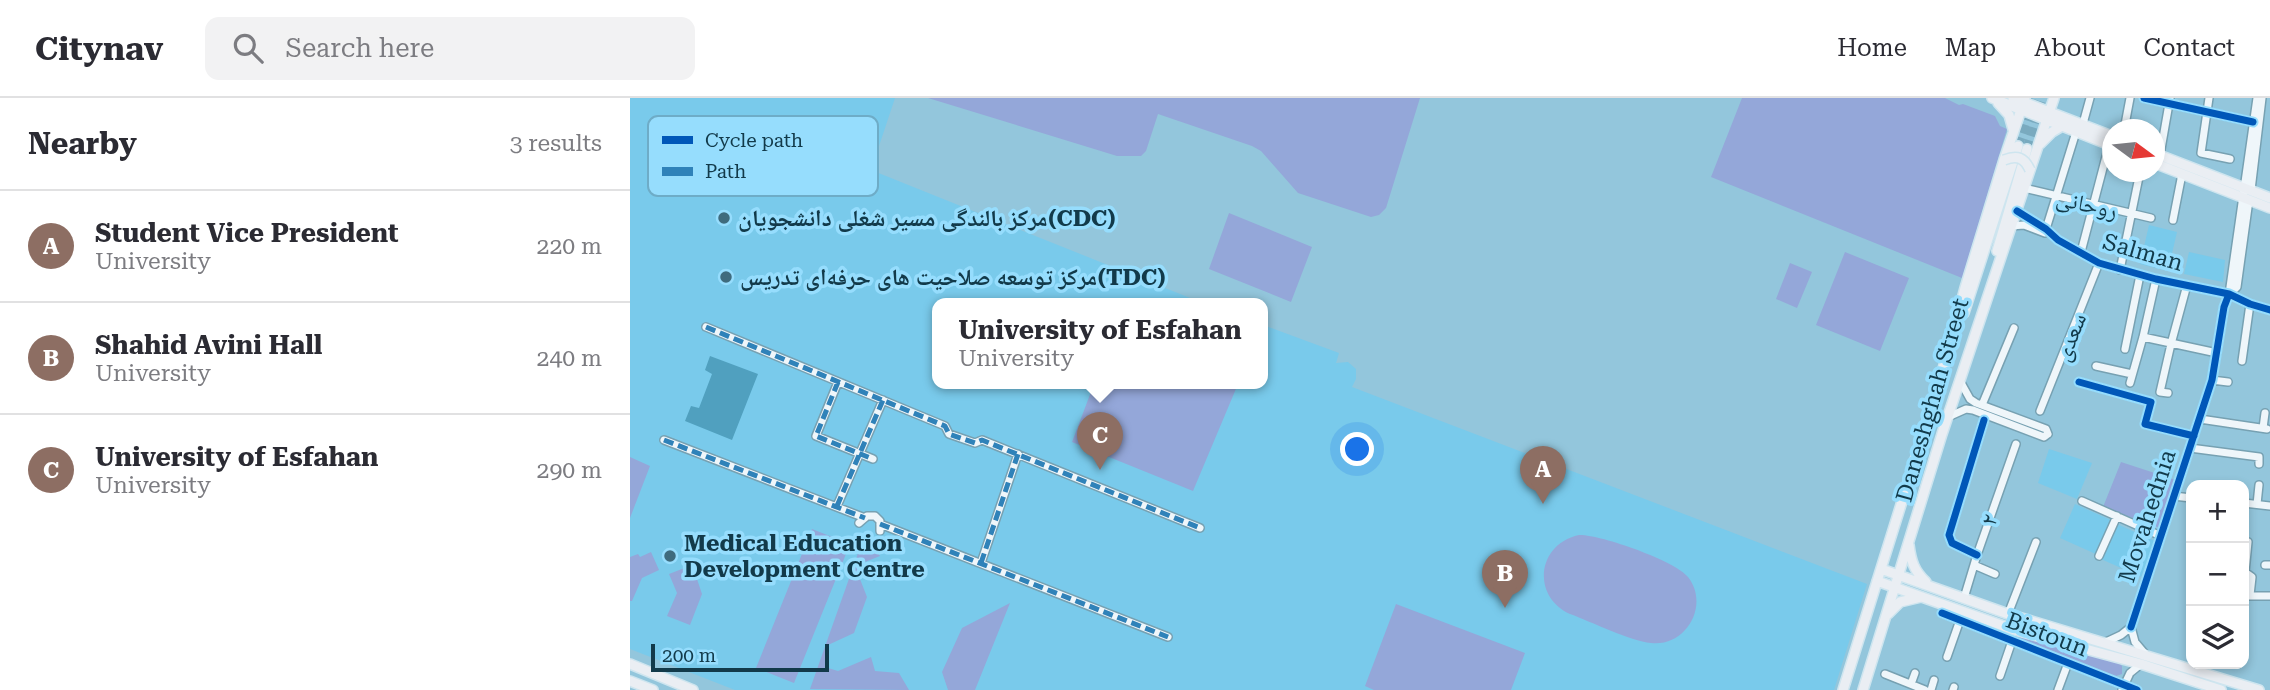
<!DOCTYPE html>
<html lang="en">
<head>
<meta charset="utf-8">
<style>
	:root { --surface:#fff; --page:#f2f2f3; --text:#2b2b33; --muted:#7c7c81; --line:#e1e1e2; --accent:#0f766e }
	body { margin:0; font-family:"Roboto Serif","Noto Naskh Arabic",serif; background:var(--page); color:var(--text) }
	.controls { position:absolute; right:21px; bottom:21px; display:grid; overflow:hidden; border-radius:14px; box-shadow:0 4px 10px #0003 }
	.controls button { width:63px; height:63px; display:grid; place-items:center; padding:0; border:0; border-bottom:2px solid var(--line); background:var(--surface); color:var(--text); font:35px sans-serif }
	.compass { position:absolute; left:1472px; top:21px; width:63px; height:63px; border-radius:50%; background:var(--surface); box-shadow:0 4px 10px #0003; rotate:105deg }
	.scale { position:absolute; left:21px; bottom:18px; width:178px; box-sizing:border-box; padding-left:7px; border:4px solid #123a4a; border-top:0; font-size:19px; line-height:24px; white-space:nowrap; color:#123a4a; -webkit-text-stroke:5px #96ddfd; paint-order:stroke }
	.you { position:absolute; left:728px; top:352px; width:24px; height:24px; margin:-18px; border:5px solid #fff; border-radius:50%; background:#1a73e8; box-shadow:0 0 0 10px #1a73e833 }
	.badge { display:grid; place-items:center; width:46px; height:46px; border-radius:50%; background:var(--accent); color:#fff; font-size:23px; font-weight:700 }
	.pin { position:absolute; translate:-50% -58px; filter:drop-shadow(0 2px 4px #0008) }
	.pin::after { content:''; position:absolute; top:37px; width:24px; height:21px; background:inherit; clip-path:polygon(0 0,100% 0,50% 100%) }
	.popup { position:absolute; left:302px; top:200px; width:336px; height:91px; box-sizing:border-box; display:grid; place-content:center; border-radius:14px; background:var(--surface); filter:drop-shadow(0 2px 5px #0005); font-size:23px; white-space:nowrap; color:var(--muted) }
	.popup b { font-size:26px; color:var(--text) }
	.popup::after { content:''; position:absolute; left:50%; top:100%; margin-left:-14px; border:14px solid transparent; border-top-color:var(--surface) }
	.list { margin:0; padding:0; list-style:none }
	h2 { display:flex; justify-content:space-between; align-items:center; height:91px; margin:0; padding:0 28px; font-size:30px }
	h2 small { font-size:23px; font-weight:400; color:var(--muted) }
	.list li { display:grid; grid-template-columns:46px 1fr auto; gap:21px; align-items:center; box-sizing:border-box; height:112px; padding:0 28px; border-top:2px solid var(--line) }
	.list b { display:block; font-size:26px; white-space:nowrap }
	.list p { margin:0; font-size:23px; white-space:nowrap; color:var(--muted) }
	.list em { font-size:23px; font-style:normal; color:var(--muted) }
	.icon { flex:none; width:38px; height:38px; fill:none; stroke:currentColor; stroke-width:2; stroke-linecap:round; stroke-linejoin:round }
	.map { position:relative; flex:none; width:1640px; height:592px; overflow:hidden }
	header { display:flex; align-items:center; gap:42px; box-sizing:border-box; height:98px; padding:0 35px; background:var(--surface); border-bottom:2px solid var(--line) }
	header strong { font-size:33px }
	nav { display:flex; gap:38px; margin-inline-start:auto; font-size:24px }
	.search { width:490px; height:63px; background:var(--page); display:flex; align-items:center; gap:18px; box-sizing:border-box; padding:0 24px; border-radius:14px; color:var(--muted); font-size:26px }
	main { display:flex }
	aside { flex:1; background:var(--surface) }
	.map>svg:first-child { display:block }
	.built { fill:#79caeb }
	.green { fill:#94a7d9 }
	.water { fill:#50a0bf }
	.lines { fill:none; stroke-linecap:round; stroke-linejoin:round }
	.major-tunnel { stroke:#79aabf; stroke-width:9; stroke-dasharray:9 4.5; stroke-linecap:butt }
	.minor-casing { stroke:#77a1b2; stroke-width:10 }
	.major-casing { stroke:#cee5ef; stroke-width:12 }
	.minor { stroke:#eff6fa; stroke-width:7 }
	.major { stroke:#eaeef3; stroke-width:9 }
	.major-bridge-casing { stroke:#cee5ef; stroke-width:12; stroke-linecap:butt }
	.major-bridge { stroke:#eaeef3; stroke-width:9 }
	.quiet { stroke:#2f82b9; stroke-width:5; stroke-dasharray:10 5; stroke-linecap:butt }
	.cycleway-casing { stroke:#96ddfd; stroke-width:11 }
	.cycleway { stroke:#0057b8; stroke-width:7 }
	.poi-dot { fill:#3f6b7d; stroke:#96ddfd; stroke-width:2.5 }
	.labels { text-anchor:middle; stroke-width:7; stroke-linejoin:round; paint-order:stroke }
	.street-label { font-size:23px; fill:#123a4a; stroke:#96ddfd }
	.poi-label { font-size:23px; font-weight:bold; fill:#123a4a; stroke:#96ddfd; text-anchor:start }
	.key { fill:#96ddfd; stroke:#6eacc7; stroke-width:2 }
	.key-label { font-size:19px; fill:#123a4a }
</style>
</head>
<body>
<header>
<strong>Citynav</strong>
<div class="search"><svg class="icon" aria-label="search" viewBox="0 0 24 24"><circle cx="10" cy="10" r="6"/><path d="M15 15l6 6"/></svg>Search here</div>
<nav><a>Home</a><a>Map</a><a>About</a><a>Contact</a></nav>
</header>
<main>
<aside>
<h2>Nearby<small>3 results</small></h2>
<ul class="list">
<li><span class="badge" style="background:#8d6e63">A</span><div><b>Student Vice President</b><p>University</p></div><em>220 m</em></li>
<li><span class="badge" style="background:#8d6e63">B</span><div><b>Shahid Avini Hall</b><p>University</p></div><em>240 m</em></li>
<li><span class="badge" style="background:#8d6e63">C</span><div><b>University of Esfahan</b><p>University</p></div><em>290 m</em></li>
</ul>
</aside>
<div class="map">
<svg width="1640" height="592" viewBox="0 0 1640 592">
	<rect width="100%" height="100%" fill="#93c6dc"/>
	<!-- built -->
	<path class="built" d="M0 0H265L241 72 575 206H307V286H633V227L709 255 706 265 718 264 726 271V281L722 289 1237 486 1204 592H105L0 551Z
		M1519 127 1547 134 1538 173 1510 166Z
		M1559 154 1595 162 1593 184 1554 176Z
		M1419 351 1462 365 1447 401 1408 385Z
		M1445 406 1483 423 1468 457 1430 440Z
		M1487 426 1525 443 1511 479 1471 461Z"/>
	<!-- green -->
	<path class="green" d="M298 0H790L756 110 749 117 741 119 668 95 631 53 622 48 528 16 516 53 511 58H487Z
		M1112 0H1315L1329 7 1333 6 1365 18 1370 28 1377 31 1332 180 1081 79Z
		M599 115 682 149 661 204 579 171Z
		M1215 154 1279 180 1250 253 1186 227Z
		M1160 165 1182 174 1167 210 1146 201Z
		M464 286H608L563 393 442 344Z
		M0 359 20 368 0 420Z
		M1491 364 1546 382 1530 430 1473 409Z
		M182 431 220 446 164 585 126 570Z
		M949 437C969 436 1046 463 1058 479 1080 507 1056 549 1021 545 1000 543 962 524 940 516 901 498 907 446 949 437Z
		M232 444 244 449 250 458 235 464 228 476 237 499 224 535 198 547V570L208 573 241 559 245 573 269 575 279 592 180 591Z
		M21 454 29 472 12 480 2 503H0V459L8 456 10 459Z
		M57 469 63 482 67 481 72 496 60 527 37 518 47 495 39 476Z
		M380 505 345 592H318L312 574 332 530Z
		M766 506 895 555 881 592H744L735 588Z
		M1332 517 1395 539 1489 565 1492 568V576L1486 578Z"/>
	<!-- water -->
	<path class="water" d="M80 258 128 276 102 342 55 323 61 308 69 310 82 276 75 272Z"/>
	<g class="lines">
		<!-- major-tunnel -->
		<path class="major-tunnel" d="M1388 48 1404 0
			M1397 51 1412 0"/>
		<defs>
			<path id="minor" d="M1514 0 1623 24
				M1579 0 1571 55 1600 61
				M1454 22 1460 0
				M1494 32 1500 0
				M1530 57 1540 0
				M1394 90 1521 120
				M1621 92 1632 0
				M1387 113 1416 131 1428 142 1469 165 1526 181 1599 196 1620 206 1640 212
				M1543 122 1552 76
				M1381 128 1394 127 1415 135
				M1416 131 1446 34
				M1451 154 1479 47
				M1490 172 1510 74
				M1600 196 1607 189 1619 102
				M76 229 315 328 319 336 345 345 352 342 570 430
				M1513 239 1587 255
				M1495 251 1510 177
				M1612 263 1620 206
				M1466 268 1502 276
				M1582 282 1598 284
				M1330 283 1340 301 1346 305 1416 331 1418 336
				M208 284 186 338 243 361
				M1449 284 1521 304 1515 326 1564 338
				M1500 285 1513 239 1526 181
				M1538 295 1530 294 1541 246 1557 187
				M1352 307 1384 230
				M1410 313 1469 165
				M1318 319 1336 311 1343 312 1414 339 1418 336
				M1570 321 1637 331
				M1633 330 1635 315
				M34 342 235 420
				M1560 350 1629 359V366
				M1544 398 1561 400
				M1452 403 1531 438
				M1614 405 1640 408
				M1627 406 1629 387
				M207 408 253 302
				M229 425 237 418H245L250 423V433
				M250 426 538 539
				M1618 444 1615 474 1622 479 1620 497
				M1347 457 1322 445 1319 437 1354 322
				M1469 458 1487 418
				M351 465 388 356
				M1344 467 1365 476
				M1635 467H1640
				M1614 498H1640
				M1334 500 1347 457 1386 346
				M1312 515 1507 592
				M1378 516 1406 444
				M1501 529 1582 282 1594 209 1599 196 1627 0
				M1501 529 1505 544 1516 557
				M1476 544 1491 537 1501 529
				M1317 559 1330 522
				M1255 576 1295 592
				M1370 578 1382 543
				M1281 586 1285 575
				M1301 592 1304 582
				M1323 592 1324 589
				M1428 592 1438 565
				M1492 592 1500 575 1511 566"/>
			<path id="major" d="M1362 0 1482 48
				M1383 0 1482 38
				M1368 5 1379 17 1383 31
				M1410 46 1422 34 1432 28
				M1524 55 1640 100
				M1524 65 1640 110
				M1367 153 1397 51
				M1334 215 1388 48
				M1279 447C1281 463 1284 473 1296 484
				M1251 471 1378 516 1629 592
				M1247 483 1385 532 1511 566 1591 592
				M1258 516 1270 504 1291 499
				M0 566 63 592
				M0 583 23 592
				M1213 592 1310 282 1335 190 1374 62 1395 0
				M1233 592 1312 336 1424 0"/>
		</defs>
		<!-- minor casing -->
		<use href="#minor" class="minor-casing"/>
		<!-- major casing -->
		<use href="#major" class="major-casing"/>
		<!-- minor -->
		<use href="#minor" class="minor"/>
		<!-- major -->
		<use href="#major" class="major"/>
		<defs>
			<path id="major-bridge" d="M1374 62C1387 57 1394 59 1400 72"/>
		</defs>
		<!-- major-bridge casing -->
		<use href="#major-bridge" class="major-bridge-casing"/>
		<!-- major-bridge -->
		<use href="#major-bridge" class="major-bridge"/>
		<!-- quiet -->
		<path class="quiet" d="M76 229 315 328 319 336 345 345 352 342 570 430
			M208 284 186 338 243 361
			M34 342 235 420
			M207 408 253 302
			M250 426 538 539
			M351 465 388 356"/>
		<defs>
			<path id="cycleway" d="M1514 0 1623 24
				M1387 113 1416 131 1428 142 1469 165 1526 181 1599 196 1620 206 1640 212
				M1449 284 1521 304 1515 326 1564 338
				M1347 457 1322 445 1319 437 1354 322
				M1312 515 1507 592
				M1501 529 1582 282 1594 209 1599 196"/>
		</defs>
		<!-- cycleway casing -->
		<use href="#cycleway" class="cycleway-casing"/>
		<!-- cycleway -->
		<use href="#cycleway" class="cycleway"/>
	</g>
	<!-- markers -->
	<g class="poi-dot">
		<circle cx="94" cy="120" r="7"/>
		<circle cx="96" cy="179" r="7"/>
		<circle cx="40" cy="458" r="7"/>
	</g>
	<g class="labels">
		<!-- street labels -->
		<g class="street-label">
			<text transform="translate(1457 106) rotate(13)" y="8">روحانی</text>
			<text transform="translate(1513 154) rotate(16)" y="8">Salman</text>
			<text transform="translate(1440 239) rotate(-68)" y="8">سعدی</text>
			<text transform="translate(1302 302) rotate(-74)" y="8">Daneshghah Street</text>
			<text transform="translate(1517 418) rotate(-72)" y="8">Movahednia</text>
			<text transform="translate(1359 422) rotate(-70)" y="8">۲</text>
			<text transform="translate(1417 536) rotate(21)" y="8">Bistoun</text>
		</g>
		<!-- poi labels -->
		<g class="poi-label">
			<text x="108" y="128">مرکز بالندگی مسیر شغلی دانشجویان(CDC)</text>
			<text x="110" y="187">مرکز توسعه صلاحیت های حرفه‌ای تدریس(TDC)</text>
			<text x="54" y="453">Medical Education<tspan x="54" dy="26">Development Centre</tspan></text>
		</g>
	</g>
	<!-- legend -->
	<rect x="18" y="18" width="230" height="80" rx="10" class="key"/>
	<rect x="32" y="38" width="31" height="8" fill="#0057b8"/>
	<rect x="32" y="69" width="31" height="9" fill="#2f82b9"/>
	<g class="key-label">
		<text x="75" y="49">Cycle path</text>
		<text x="75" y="80">Path</text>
	</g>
</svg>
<div class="controls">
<button>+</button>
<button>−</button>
<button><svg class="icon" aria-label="layers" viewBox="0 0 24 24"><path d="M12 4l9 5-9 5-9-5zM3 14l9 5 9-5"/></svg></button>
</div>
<svg class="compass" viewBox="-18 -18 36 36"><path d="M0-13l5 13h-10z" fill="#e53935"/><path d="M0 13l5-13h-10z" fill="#7c7c81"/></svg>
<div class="scale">200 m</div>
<div class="you"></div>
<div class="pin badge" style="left:913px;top:406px;background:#8d6e63">A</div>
<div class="pin badge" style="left:875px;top:510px;background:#8d6e63">B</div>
<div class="pin badge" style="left:470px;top:372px;background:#8d6e63">C</div>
<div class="popup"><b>University of Esfahan</b>University</div>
</div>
</main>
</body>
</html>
